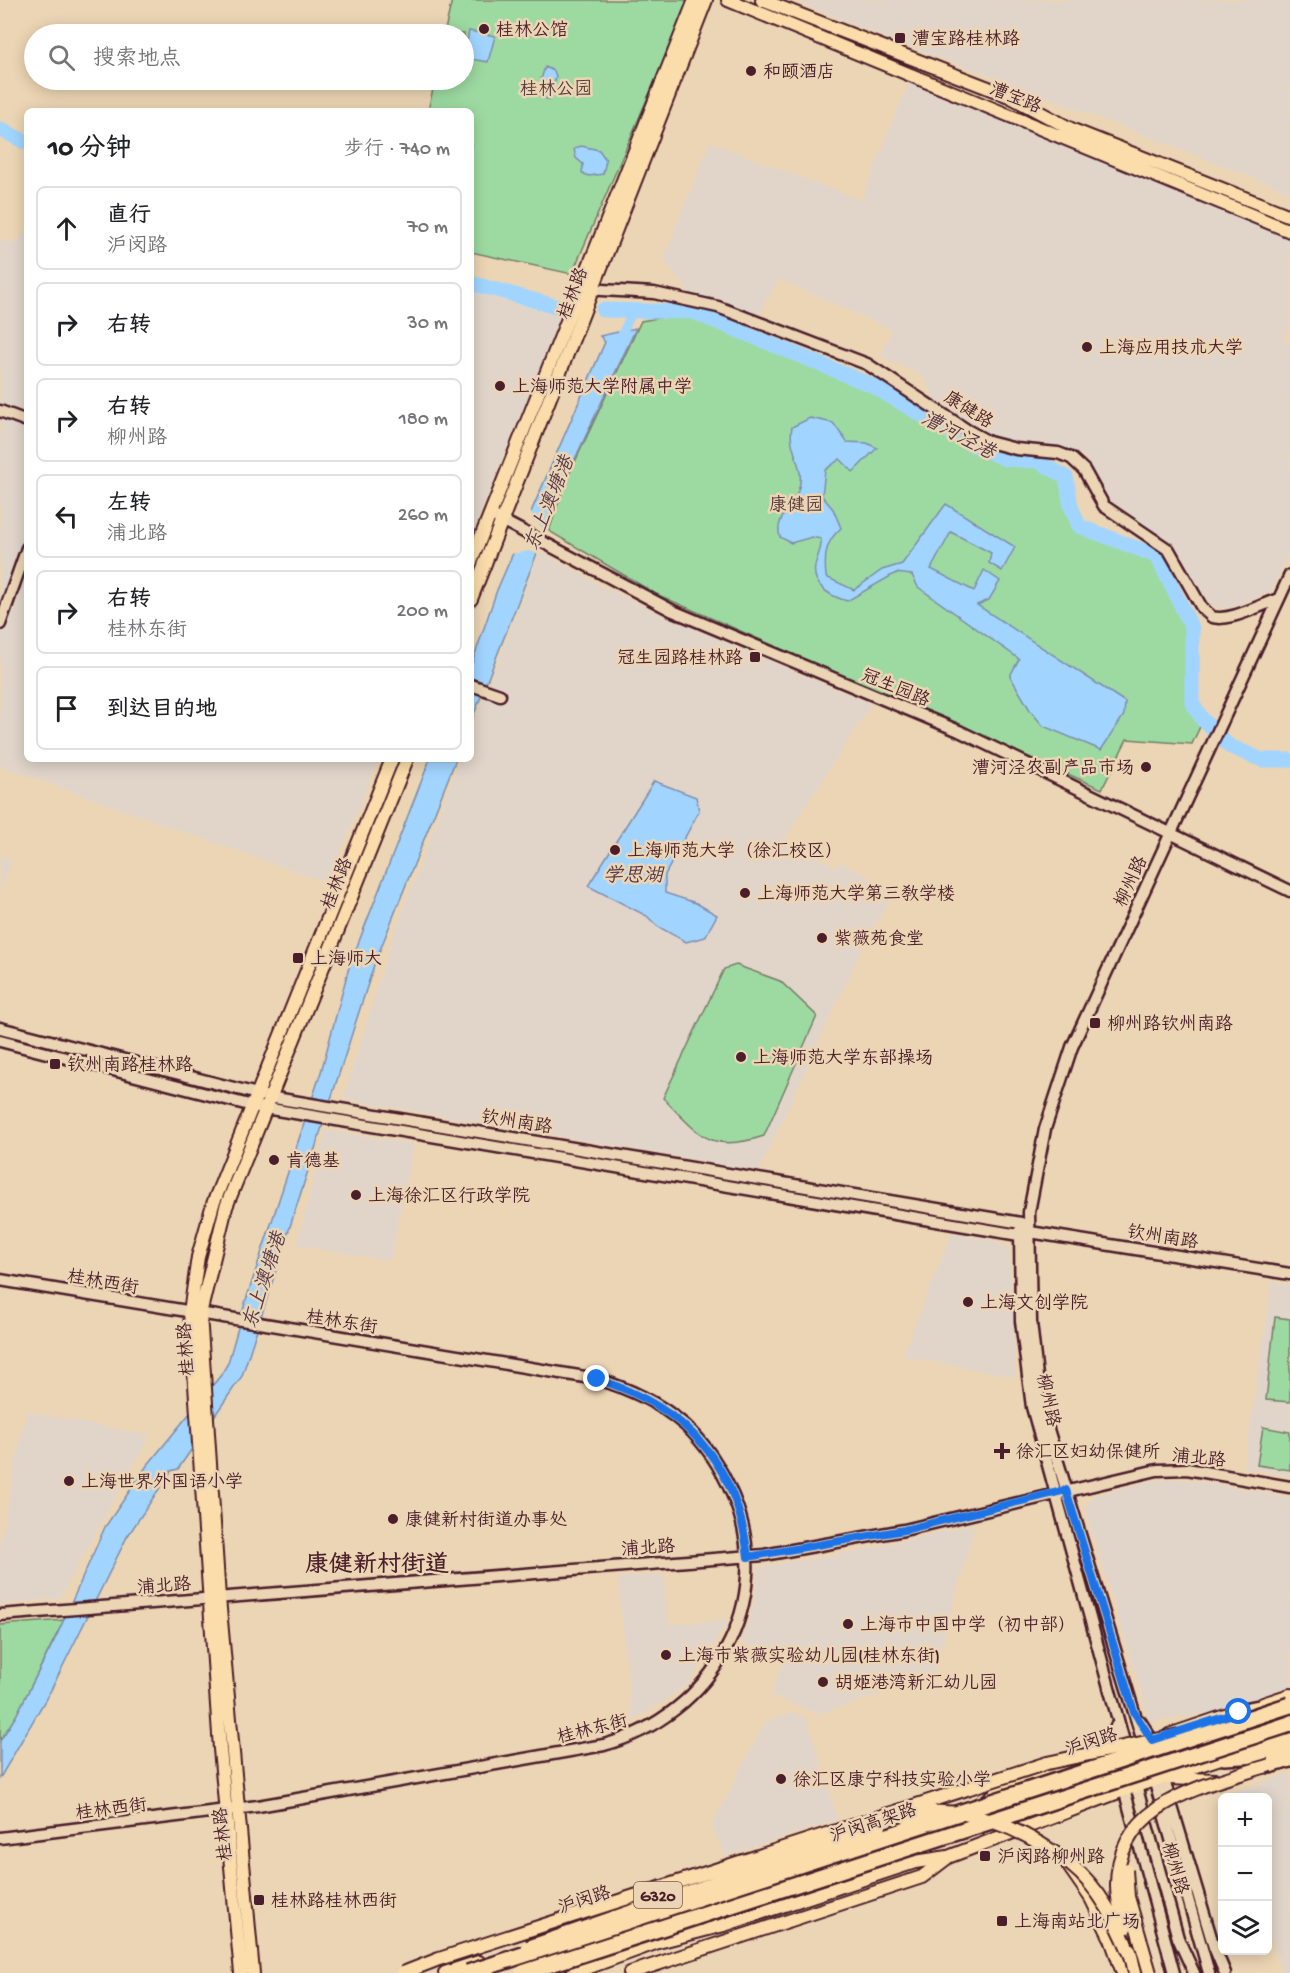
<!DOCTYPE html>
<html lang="zh">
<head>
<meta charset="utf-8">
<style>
	:root { --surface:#fff; --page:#f6f6f6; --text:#202124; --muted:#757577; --line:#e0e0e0 }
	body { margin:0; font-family:"Gochi Hand","LXGW WenKai TC",sans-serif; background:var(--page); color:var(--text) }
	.controls { position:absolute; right:18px; bottom:18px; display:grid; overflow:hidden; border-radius:9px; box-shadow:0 3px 15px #0003 }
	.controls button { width:54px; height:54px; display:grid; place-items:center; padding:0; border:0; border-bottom:2px solid var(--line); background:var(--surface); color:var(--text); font:30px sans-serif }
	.stop { position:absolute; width:18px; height:18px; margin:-14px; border:4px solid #1a73e8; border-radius:50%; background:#fff }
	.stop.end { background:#1a73e8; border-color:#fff; box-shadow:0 2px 6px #0008 }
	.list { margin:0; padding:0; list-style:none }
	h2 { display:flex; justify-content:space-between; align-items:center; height:78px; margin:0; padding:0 24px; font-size:26px }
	h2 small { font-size:20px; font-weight:400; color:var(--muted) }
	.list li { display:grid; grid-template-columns:39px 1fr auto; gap:18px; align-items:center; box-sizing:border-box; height:84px; margin:0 12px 12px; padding:0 12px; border:2px solid var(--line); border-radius:9px }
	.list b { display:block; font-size:22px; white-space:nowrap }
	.list p { margin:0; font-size:20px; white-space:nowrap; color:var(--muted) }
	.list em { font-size:20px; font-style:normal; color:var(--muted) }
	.icon { flex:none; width:33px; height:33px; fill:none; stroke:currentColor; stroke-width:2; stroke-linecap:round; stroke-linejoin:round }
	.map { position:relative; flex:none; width:1290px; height:1973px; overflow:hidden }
	.search { position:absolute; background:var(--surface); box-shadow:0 3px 15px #0003; left:24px; top:24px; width:450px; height:66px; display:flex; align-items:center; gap:15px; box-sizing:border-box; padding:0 21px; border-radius:33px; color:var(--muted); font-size:22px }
	.panel { position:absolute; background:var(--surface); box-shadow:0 3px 15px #0003; left:24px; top:108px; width:450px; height:654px; border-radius:9px }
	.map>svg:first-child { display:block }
	.built { fill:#e1d5ca }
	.green { fill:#9ddaa1; stroke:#747c66; stroke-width:1.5 }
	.water { fill:#a1d5ff; stroke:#7e8caa; stroke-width:1.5 }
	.pier { fill:#ecd5b4 }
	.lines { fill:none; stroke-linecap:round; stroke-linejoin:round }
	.canal { stroke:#a1d5ff; stroke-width:9 }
	.river { stroke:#a1d5ff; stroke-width:15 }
	.minor-casing { stroke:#4a1f2b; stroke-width:15 }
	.major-casing { stroke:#4a1f2b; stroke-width:16 }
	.highway-casing { stroke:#4a1f2b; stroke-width:20 }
	.minor { stroke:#ecd5b4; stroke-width:10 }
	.major { stroke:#fbddab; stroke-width:12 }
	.highway { stroke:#fbddab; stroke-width:15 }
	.major-bridge-casing { stroke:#4a1f2b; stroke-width:16; stroke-linecap:butt }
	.highway-bridge-casing { stroke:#4a1f2b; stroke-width:20; stroke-linecap:butt }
	.major-bridge { stroke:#fbddab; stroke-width:12 }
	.highway-bridge { stroke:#fbddab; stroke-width:15 }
	.route { stroke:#1a73e8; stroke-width:8 }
	.poi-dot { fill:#4a1f2b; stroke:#ecd5b4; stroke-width:2 }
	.labels { text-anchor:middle; stroke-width:5; stroke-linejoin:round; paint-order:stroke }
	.shield { fill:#ecd5b4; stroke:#7b5654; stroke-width:1.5 }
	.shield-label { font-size:16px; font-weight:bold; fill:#4a1f2b }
	.poi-label { font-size:18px; fill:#4a1f2b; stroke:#ecd5b4; text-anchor:start }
	.park-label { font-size:18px; fill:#563b3d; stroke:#ecd5b4 }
	.street-label { font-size:18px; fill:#4a1f2b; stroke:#ecd5b4 }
	.water-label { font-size:20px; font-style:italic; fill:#573a4b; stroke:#ecd5b4 }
	.district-label { font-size:24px; font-weight:bold; fill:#4a1f2b; stroke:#ecd5b4 }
</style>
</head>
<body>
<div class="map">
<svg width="1290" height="1973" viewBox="0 0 1290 1973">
	<rect width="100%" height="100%" fill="#ecd5b4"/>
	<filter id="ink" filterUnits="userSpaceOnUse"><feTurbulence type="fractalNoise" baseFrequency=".0167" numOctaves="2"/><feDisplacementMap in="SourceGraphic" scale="12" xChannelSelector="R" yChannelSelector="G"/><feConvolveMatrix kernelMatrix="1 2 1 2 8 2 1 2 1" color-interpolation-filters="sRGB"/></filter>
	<g filter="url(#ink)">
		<!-- built -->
		<path class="built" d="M794 0H1290V192L1007 82 888 39Z
			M910 80 1290 237V324L1283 340 1290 344V551L1271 592 1229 609 1210 605 1166 540 1103 495 1096 486 1086 457 1065 449 1013 442 982 431 936 400 921 375 880 356 892 330 779 279 758 315 688 292 663 259 710 142 861 200Z
			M27 230V759H379L328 883 0 766V239L15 244Z
			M471 291 563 313 471 536Z
			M540 551 602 586 671 619 872 704 785 838 837 868 841 862 895 892 866 940 759 1171 343 1099 393 935 460 759H471V731Z
			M0 856 12 860 0 895Z
			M325 1130 414 1144 390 1261 297 1245Z
			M952 1233 993 1240 1009 1249 1016 1377 902 1356Z
			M1272 1281 1290 1285V1476L1244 1468Z
			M26 1411 150 1436 60 1598 0 1605V1544Z
			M1172 1479 1199 1481 1290 1498V1687L1211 1713 1150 1721 1085 1510 1093 1496 1148 1481Z
			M975 1524 933 1678 819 1714 771 1695 784 1659 740 1642 753 1608 758 1567 853 1552Z
			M664 1574 668 1624 729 1620 687 1686 632 1721 618 1578Z
			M794 1712 807 1718 838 1820 725 1856 712 1825 766 1721Z
			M1290 1773V1973H1282L1268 1928V1798L1224 1797V1795Z"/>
		<!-- green -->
		<path class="green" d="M452 0H685L687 6 572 274 471 252V111H428L435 80H464V34H444Z
			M693 312 871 385 969 443 1006 459 1038 461 1066 477 1071 506 1079 526 1157 556 1192 628V703L1203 720 1192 744 1127 739 1102 789 656 594 549 531 565 483 641 321Z
			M736 965 780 981 817 1016 764 1136C709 1154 700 1135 663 1098L724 969Z
			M1275 1317 1290 1319V1402L1266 1400Z
			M1263 1427 1290 1432V1470L1257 1465Z
			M64 1620 16 1716 0 1741V1625Z"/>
		<!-- water -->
		<path class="water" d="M469 31 495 36 488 62 464 58Z
			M545 67 554 71 556 76 550 100 537 95 544 81 541 79Z
			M581 146 599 150 606 160 603 174 589 176 582 173 583 164 576 158 574 149Z
			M636 328 568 474 471 722V666L497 590 605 342 600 336Z
			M810 418 833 423 847 442 867 443 877 448 853 472 840 459 825 470 822 496 833 509 841 528C825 542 824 556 826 577L854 590 882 570 902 564 946 504 1015 547 1002 571 989 563 991 553 951 532 931 569 974 591 984 570 1000 581 989 600 977 605 1125 702 1124 715 1101 750 1043 726 1030 710 1010 676 1019 659 918 587 912 575 896 573 847 601C829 596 809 584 816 562 818 553 822 550 821 539L812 537 791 543 780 537C774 518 793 507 798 491 807 467 787 450 792 427Z
			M430 759H456L374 965 242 1376 178 1469 171 1471 127 1537 51 1690 0 1778V1741L16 1716 57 1635 105 1527 146 1467 221 1375 228 1363 245 1303 321 1072 349 967Z
			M654 781 696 797 699 811 665 875V893L696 903 717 915 705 937 686 942 657 926 647 916 588 886Z"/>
		<!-- pier -->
		<path class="pier" d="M531 504V512L535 520 548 533 539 555 529 551 510 554Z"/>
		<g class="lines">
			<!-- canal -->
			<path class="canal" d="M619 341 632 312"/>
			<!-- river -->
			<path class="river" d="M0 129 27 143
				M471 283 559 307
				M603 310 693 312 871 385 969 443 1006 459 1038 461 1066 477 1071 506 1079 526 1157 556 1192 628V703L1203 720 1229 746 1262 760H1290"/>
			<defs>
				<path id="minor" d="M585 289 654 293 718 307 867 364 967 430 989 442 1016 449 1058 453 1071 458 1084 470 1104 506 1169 550 1202 608 1212 617C1231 622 1259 605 1279 599
					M0 411 27 421
					M490 514 673 611 959 731 1290 891
					M0 624 27 548
					M471 685 500 695
					M0 1028 269 1097 1021 1223 1030 1232
					M0 1041 253 1106 1019 1235 1030 1232 1290 1274
					M1020 1230 1021 1321 1032 1407 1178 1938 1194 1973
					M0 1280 597 1379C630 1389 658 1402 685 1425 706 1444 722 1470 733 1496 778 1603 712 1715 604 1745L258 1806 0 1838
					M0 1615 764 1555 904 1530 1157 1470 1187 1469 1290 1487
					M1140 1721 1152 1740 1214 1947 1225 1973
					M1116 1726 1114 1752 1174 1973
					M1209 1973 1148 1758 1040 1403 1031 1322 1029 1212 1045 1129 1072 1047 1290 575"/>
				<path id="major" d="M728 0 1290 231
					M762 0 1009 96 1073 130 1290 216
					M471 562 695 0
					M471 599 706 0
					M1263 1704 1290 1695
					M1169 1735 1246 1709
					M1168 1778 1216 1780
					M984 1803 1002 1788 1104 1756
					M1068 1865 1091 1898 1111 1939 1123 1973
					M241 1973 220 1749 190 1312 198 1257 213 1204 392 759
					M253 1973 219 1598 200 1314 226 1207 407 759
					M445 1973 479 1962
					M573 1973 658 1942 724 1925 915 1862 948 1857 1124 1790 1290 1735
					M630 1973 922 1877 947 1858"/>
				<path id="highway" d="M1239 1712 1274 1705
					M1224 1757 1260 1755 1290 1746
					M1270 1765 1290 1759"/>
			</defs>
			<!-- minor casing -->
			<use href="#minor" class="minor-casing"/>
			<!-- major casing -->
			<use href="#major" class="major-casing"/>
			<!-- highway casing -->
			<use href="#highway" class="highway-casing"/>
			<!-- minor -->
			<use href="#minor" class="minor"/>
			<!-- major -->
			<use href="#major" class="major"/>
			<!-- highway -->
			<use href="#highway" class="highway"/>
			<defs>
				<path id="major-bridge" d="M905 1817C959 1799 1029 1831 1071 1865 1100 1888 1117 1923 1131 1956
					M1126 1870 1128 1897 1150 1973
					M1125 1928C1122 1915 1117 1900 1117 1887 1116 1801 1205 1786 1270 1765
					M528 1947 880 1826
					M1130 1951 1135 1973
					M403 1973 439 1959 1047 1763 1179 1735"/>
				<path id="highway-bridge" d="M468 1973 1290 1705
					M523 1973 1290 1724"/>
			</defs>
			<!-- major-bridge casing -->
			<use href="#major-bridge" class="major-bridge-casing"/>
			<!-- highway-bridge casing -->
			<use href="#highway-bridge" class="highway-bridge-casing"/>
			<!-- major-bridge -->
			<use href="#major-bridge" class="major-bridge"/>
			<!-- highway-bridge -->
			<use href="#highway-bridge" class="highway-bridge"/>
		</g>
	</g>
	<g class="lines" filter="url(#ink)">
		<!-- route -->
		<path class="route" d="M597 1379C685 1407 737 1462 748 1557L904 1530 1066 1490 1134 1712 1152 1740 1239 1712"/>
	</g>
	<!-- markers -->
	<g class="poi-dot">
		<circle cx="484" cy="29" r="6"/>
		<rect x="894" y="32" width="12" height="12" rx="3"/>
		<circle cx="751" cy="71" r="6"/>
		<circle cx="1087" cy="347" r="6"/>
		<circle cx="500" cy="386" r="6"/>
		<rect x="749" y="651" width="12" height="12" rx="3"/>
		<circle cx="1146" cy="767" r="6"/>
		<circle cx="615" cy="850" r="6"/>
		<circle cx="745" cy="893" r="6"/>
		<circle cx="822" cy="938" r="6"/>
		<rect x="292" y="952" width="12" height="12" rx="3"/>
		<rect x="1089" y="1017" width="12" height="12" rx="3"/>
		<circle cx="741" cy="1057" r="6"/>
		<rect x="49" y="1058" width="12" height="12" rx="3"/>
		<circle cx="274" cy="1160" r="6"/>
		<circle cx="356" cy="1195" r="6"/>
		<circle cx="968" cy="1302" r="6"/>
		<path d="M999 1442h6v6h6v6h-6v6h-6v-6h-6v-6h6z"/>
		<circle cx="69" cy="1481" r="6"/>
		<circle cx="393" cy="1519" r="6"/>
		<circle cx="848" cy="1624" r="6"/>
		<circle cx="666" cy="1655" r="6"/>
		<circle cx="823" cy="1682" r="6"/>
		<circle cx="781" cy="1779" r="6"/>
		<rect x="979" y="1850" width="12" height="12" rx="3"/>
		<rect x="253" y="1894" width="12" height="12" rx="3"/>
		<rect x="996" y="1915" width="12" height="12" rx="3"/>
	</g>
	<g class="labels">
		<!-- shield labels -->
		<rect class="shield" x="634" y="1882" width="48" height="26" rx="4.5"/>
		<g class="shield-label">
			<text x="658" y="1901">G320</text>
		</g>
		<!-- poi labels -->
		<g class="poi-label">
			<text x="496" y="35">桂林公馆</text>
			<text x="912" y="44">漕宝路桂林路</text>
			<text x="763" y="77">和颐酒店</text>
			<text x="1099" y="353">上海应用技术大学</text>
			<text x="512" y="392">上海师范大学附属中学</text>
			<text x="743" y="663" text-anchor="end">冠生园路桂林路</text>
			<text x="1134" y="773" text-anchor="end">漕河泾农副产品市场</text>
			<text x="627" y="856">上海师范大学（徐汇校区）</text>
			<text x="757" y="899">上海师范大学第三教学楼</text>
			<text x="834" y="944">紫薇苑食堂</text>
			<text x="310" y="964">上海师大</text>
			<text x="1107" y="1029">柳州路钦州南路</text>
			<text x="753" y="1063">上海师范大学东部操场</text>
			<text x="67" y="1070">钦州南路桂林路</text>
			<text x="286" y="1166">肯德基</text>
			<text x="368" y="1201">上海徐汇区行政学院</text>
			<text x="980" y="1308">上海文创学院</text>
			<text x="1016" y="1457">徐汇区妇幼保健所</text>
			<text x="81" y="1487">上海世界外国语小学</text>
			<text x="405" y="1525">康健新村街道办事处</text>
			<text x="860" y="1630">上海市中国中学（初中部）</text>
			<text x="678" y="1661">上海市紫薇实验幼儿园(桂林东街)</text>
			<text x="835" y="1688">胡姬港湾新汇幼儿园</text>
			<text x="793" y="1785">徐汇区康宁科技实验小学</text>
			<text x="997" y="1862">沪闵路柳州路</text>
			<text x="271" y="1906">桂林路桂林西街</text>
			<text x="1014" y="1927">上海南站北广场</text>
		</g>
		<!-- park labels -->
		<g class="park-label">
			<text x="556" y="94">桂林公园</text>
			<text x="796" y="510">康健园</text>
		</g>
		<!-- street labels -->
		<g class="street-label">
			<text transform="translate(1016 97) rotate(22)" y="6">漕宝路</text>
			<text transform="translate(572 293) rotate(-69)" y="6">桂林路</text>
			<text transform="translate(969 409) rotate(32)" y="6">康健路</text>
			<text transform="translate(896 687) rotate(22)" y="6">冠生园路</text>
			<text transform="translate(1130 881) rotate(-65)" y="6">柳州路</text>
			<text transform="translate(336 883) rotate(-68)" y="6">桂林路</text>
			<text transform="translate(517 1121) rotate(9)" y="6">钦州南路</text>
			<text transform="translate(1163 1236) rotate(9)" y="6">钦州南路</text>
			<text transform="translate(103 1281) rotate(10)" y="6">桂林西街</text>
			<text transform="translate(342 1321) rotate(9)" y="6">桂林东街</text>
			<text transform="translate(185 1349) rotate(-93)" y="6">桂林路</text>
			<text transform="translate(1049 1400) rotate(78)" y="6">柳州路</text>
			<text transform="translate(1199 1457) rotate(6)" y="6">浦北路</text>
			<text transform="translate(648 1547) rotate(-4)" y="6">浦北路</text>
			<text transform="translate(164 1585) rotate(-4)" y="6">浦北路</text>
			<text transform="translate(592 1728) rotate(-14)" y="6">桂林东街</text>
			<text transform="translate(1091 1741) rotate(-18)" y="6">沪闵路</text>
			<text transform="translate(111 1808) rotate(-7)" y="6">桂林西街</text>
			<text transform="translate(873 1822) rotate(-18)" y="6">沪闵高架路</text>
			<text transform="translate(222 1834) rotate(-96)" y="6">桂林路</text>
			<text transform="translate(1176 1868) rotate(74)" y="6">柳州路</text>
			<text transform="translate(584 1899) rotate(-18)" y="6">沪闵路</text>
		</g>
		<!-- water labels -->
		<g class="water-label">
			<text transform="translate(959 434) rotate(28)" y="7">漕河泾港</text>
			<text transform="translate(548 503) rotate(-68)" y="7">东上澳塘港</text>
			<text x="633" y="881">学思湖</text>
			<text transform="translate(263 1280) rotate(-72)" y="7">东上澳塘港</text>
		</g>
		<!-- district labels -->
		<g class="district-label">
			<text x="377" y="1571">康健新村街道</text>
		</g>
	</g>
</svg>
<div class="controls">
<button>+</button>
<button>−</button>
<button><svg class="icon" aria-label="layers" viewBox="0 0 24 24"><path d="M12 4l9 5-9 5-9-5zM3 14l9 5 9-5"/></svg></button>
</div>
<div class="stop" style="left:1239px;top:1712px"></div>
<div class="stop end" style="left:597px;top:1379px"></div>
<div class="search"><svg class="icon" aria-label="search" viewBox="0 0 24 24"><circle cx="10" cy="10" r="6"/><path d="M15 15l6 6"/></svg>搜索地点</div>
<section class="panel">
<h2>10 分钟<small>步行 · 740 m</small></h2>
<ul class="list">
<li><svg class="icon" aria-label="ahead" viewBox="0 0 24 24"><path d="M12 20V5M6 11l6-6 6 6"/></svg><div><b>直行</b><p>沪闵路</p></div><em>70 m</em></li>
<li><svg class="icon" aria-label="right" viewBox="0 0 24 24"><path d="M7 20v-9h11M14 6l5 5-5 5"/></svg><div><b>右转</b></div><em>30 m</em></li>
<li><svg class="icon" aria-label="right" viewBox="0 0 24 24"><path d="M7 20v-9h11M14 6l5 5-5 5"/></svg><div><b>右转</b><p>柳州路</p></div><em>180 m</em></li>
<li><svg class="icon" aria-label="left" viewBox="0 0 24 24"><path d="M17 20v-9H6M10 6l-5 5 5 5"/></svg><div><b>左转</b><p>浦北路</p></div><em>260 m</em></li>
<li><svg class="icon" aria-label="right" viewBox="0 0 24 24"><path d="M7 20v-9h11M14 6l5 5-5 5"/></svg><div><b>右转</b><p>桂林东街</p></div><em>200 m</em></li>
<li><svg class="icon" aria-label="arrive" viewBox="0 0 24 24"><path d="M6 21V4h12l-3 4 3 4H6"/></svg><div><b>到达目的地</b></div></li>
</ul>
</section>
</div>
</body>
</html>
